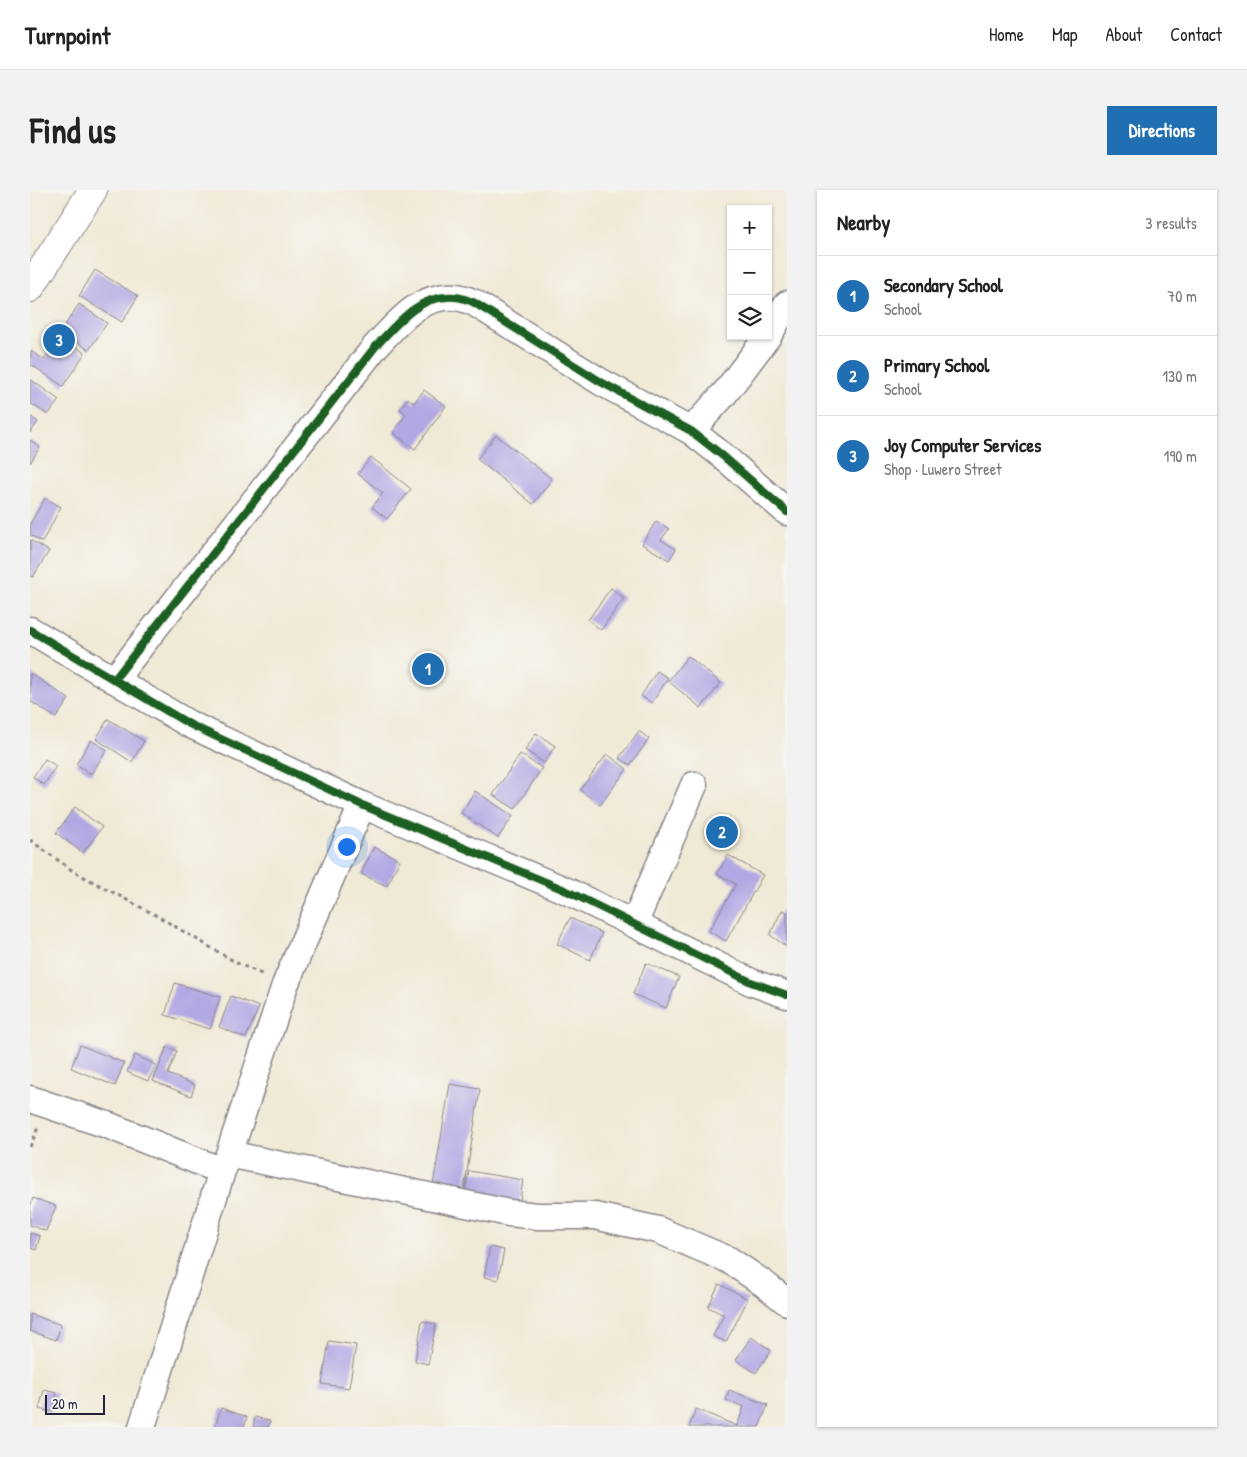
<!DOCTYPE html>
<html lang="en">
<head>
<meta charset="utf-8">
<style>
	:root { --surface:#fff; --page:#f2f2f2; --text:#222; --muted:#767676; --line:#e0e0e0; --accent:#1f6fb2 }
	body { margin:0; font-family:"Patrick Hand",sans-serif; background:var(--page); color:var(--text) }
	.controls { position:absolute; right:15px; top:15px; display:grid; overflow:hidden; border-radius:0px; box-shadow:0 1px 4px #0004 }
	.controls button { width:45px; height:45px; display:grid; place-items:center; padding:0; border:0; border-bottom:1px solid var(--line); background:var(--surface); color:var(--text); font:25px sans-serif }
	.scale { position:absolute; left:15px; bottom:12px; width:60px; box-sizing:border-box; padding-left:5px; border:2px solid #22223b; border-top:0; font-size:14px; line-height:18px; white-space:nowrap; color:#22223b; -webkit-text-stroke:4px #f6f6f2; paint-order:stroke }
	.you { position:absolute; left:316px; top:656px; width:18px; height:18px; margin:-12px; border:4px solid #fff; border-radius:50%; background:#1a73e8; box-shadow:0 0 0 8px #1a73e833 }
	.badge { display:grid; place-items:center; width:32px; height:32px; border-radius:50%; background:var(--accent); color:#fff; font-size:16px; font-weight:700 }
	.pin { position:absolute; translate:-50% -50%; border:2px solid #fff; box-shadow:0 1px 5px #0006 }
	.list { margin:0; padding:0; list-style:none }
	h2 { display:flex; justify-content:space-between; align-items:center; height:65px; margin:0; padding:0 20px; font-size:21px }
	h2 small { font-size:16px; font-weight:400; color:var(--muted) }
	.list li { display:grid; grid-template-columns:32px 1fr auto; gap:15px; align-items:center; box-sizing:border-box; height:80px; padding:0 20px; border-top:1px solid var(--line) }
	.list b { display:block; font-size:19px; white-space:nowrap }
	.list p { margin:0; font-size:16px; white-space:nowrap; color:var(--muted) }
	.list em { font-size:16px; font-style:normal; color:var(--muted) }
	.icon { flex:none; width:28px; height:28px; fill:none; stroke:currentColor; stroke-width:2; stroke-linecap:round; stroke-linejoin:round }
	.map { position:relative; flex:none; width:757px; height:1237px; overflow:hidden; border-radius:0px }
	header { display:flex; align-items:center; gap:30px; box-sizing:border-box; height:70px; padding:0 25px; background:var(--surface); border-bottom:1px solid var(--line) }
	header strong { font-size:24px }
	nav { display:flex; gap:28px; margin-inline-start:auto; font-size:18px }
	.intro { display:flex; align-items:center; justify-content:space-between; box-sizing:border-box; height:120px; padding:0 30px }
	h1 { margin:0; font-size:35px }
	.button { padding:12px 22px; border-radius:0px; background:var(--accent); color:#fff; font-size:18px; font-weight:700 }
	main { display:flex; gap:30px; padding:0 30px }
	aside { flex:1; background:var(--surface); border-radius:0px; box-shadow:0 1px 4px #0004 }
	.map>svg:first-child { display:block }
	.building { fill:#b2a8e3 }
	.lines { fill:none; stroke-linecap:round; stroke-linejoin:round }
	.minor-casing { stroke:#898688; stroke-width:29 }
	.major-casing { stroke:#898688; stroke-width:30 }
	.path { stroke:#898688; stroke-width:3; stroke-dasharray:4 4; stroke-linecap:butt }
	.minor { stroke:#fff; stroke-width:26 }
	.major { stroke:#fff; stroke-width:28 }
	.cycleway-casing { stroke:#f6f6f2; stroke-width:11 }
	.cycleway { stroke:#1b5e20; stroke-width:8 }
</style>
</head>
<body>
<header>
<strong>Turnpoint</strong>
<nav><a>Home</a><a>Map</a><a>About</a><a>Contact</a></nav>
</header>
<div class="intro"><h1>Find us</h1><a class="button">Directions</a></div>
<main>
<div class="map">
<svg width="757" height="1237" viewBox="0 0 757 1237">
	<rect width="100%" height="100%" fill="#f6f6f2"/>
	<filter id="ink" filterUnits="userSpaceOnUse"><feTurbulence type="fractalNoise" baseFrequency=".02" numOctaves="2"/><feDisplacementMap in="SourceGraphic" scale="10" xChannelSelector="R" yChannelSelector="G"/><feConvolveMatrix kernelMatrix="1 2 1 2 8 2 1 2 1" color-interpolation-filters="sRGB"/></filter>
	<filter id="wash" filterUnits="userSpaceOnUse"><feTurbulence type="fractalNoise" baseFrequency=".0096" numOctaves="4" result="noise"/><feDisplacementMap in="SourceGraphic" scale="20" xChannelSelector="R" yChannelSelector="G"/><feGaussianBlur stdDeviation="1.12" result="paint"/><feColorMatrix in="noise" values="0 0 0 0 0 0 0 0 0 0 0 0 0 0 0 0 0 1.4 0 .05"/><feComposite in="paint" operator="in"/></filter>
	<g filter="url(#wash)">
		<rect width="100%" height="100%" fill="#f0e9d5"/>
		<g id="blocks">
			<!-- building -->
			<path class="building" d="M65 80 108 106 92 132 49 106Z
				M49 114 77 133 59 160 31 141Z
				M30 146 55 163 33 196 0 174 1 161 14 170Z
				M0 189 29 210 18 225 0 213Z
				M394 200 416 216 385 259 363 243 376 224 370 219 378 208 384 213Z
				M0 226 8 232 0 243Z
				M466 245 522 289 503 314 447 269Z
				M0 250 10 257 0 273Z
				M341 267 381 299 357 329 342 317 353 303 328 284Z
				M15 308 31 317 12 352 0 345V334Z
				M626 331 639 339 631 350 646 359 639 370 612 354Z
				M0 350 19 361 3 387 0 386Z
				M581 398 594 408 571 440 558 430Z
				M658 466 691 493 671 518 638 491Z
				M627 481 638 488 622 513 611 506Z
				M0 483 39 509 26 528 0 511Z
				M78 529 114 551 102 572 66 549Z
				M609 541 619 549 600 575 589 568Z
				M506 543 525 556 514 573 495 560Z
				M61 550 77 560 61 584 46 574Z
				M490 564 512 578 485 619 463 605Z
				M577 564 597 579 570 615 550 600Z
				M15 569 26 576 14 595 3 587Z
				M445 601 483 626 468 648 431 623Z
				M45 617 72 637 53 663 26 643Z
				M344 657 370 670 357 696 331 684Z
				M698 665 733 685 696 751 679 741 706 694 687 684Z
				M752 720 757 722V757L740 745Z
				M540 728 572 743 560 770 527 754Z
				M616 773 649 787 636 818 603 804Z
				M145 793 190 807 180 839 135 825Z
				M201 806 229 817 216 848 189 837Z
				M50 855 94 873 85 896 41 878Z
				M137 857 147 861 138 884 165 895 161 906 123 891Z
				M105 865 126 875 118 891 97 882Z
				M420 894 450 899 433 1007 402 1001Z
				M439 981 493 990 489 1017 434 1008Z
				M3 1008 26 1016 16 1041 0 1035V1017Z
				M0 1043 10 1046 6 1060 0 1058Z
				M460 1057 474 1060 468 1090 454 1087Z
				M689 1094 718 1109 696 1152 683 1146 694 1125 678 1117Z
				M0 1124 31 1135 26 1150 0 1141Z
				M392 1131 406 1134 398 1174 385 1171Z
				M721 1147 741 1160 726 1183 706 1170Z
				M299 1151 326 1155 319 1198 292 1194Z
				M14 1200 27 1203 22 1222 9 1219Z
				M699 1200 738 1215 729 1237H659L666 1219 707 1236 714 1217 696 1210Z
				M191 1218 217 1227 214 1237H185Z
				M225 1227 240 1231 238 1237H223Z"/>
		</g>
	</g>
	<g filter="url(#ink)">
		<use href="#blocks" fill-opacity="0" stroke="#898688" stroke-width="1"/>
		<g class="lines">
			<defs>
				<path id="minor" d="M738 146 757 114
					M661 241 695 203 738 146
					M0 440 159 534 332 615 537 701 721 792 757 805
					M84 490 345 157C367 134 389 104 425 107 431 107 437 110 443 112L571 192 661 241 693 266 757 322
					M604 734 664 595
					M0 909 80 936 192 981
					M199 964 479 1023 508 1026H565L628 1040 699 1070 733 1093 757 1112
					M112 1237 192 981 199 964 255 795 332 615"/>
				<path id="major" d="M0 98 63 0"/>
			</defs>
			<!-- minor casing -->
			<use href="#minor" class="minor-casing"/>
			<!-- major casing -->
			<use href="#major" class="major-casing"/>
			<!-- path -->
			<path class="path" d="M0 650 43 681 129 727 207 773 234 785
				M0 957 7 940V936"/>
			<!-- minor -->
			<use href="#minor" class="minor"/>
			<!-- major -->
			<use href="#major" class="major"/>
			<defs>
				<path id="cycleway" d="M0 440 159 534 332 615 537 701 721 792 757 805
					M84 490 345 157C367 134 389 104 425 107 431 107 437 110 443 112L571 192 661 241 693 266 757 322"/>
			</defs>
			<!-- cycleway casing -->
			<use href="#cycleway" class="cycleway-casing"/>
			<!-- cycleway -->
			<use href="#cycleway" class="cycleway"/>
		</g>
	</g>
</svg>
<div class="controls">
<button>+</button>
<button>−</button>
<button><svg class="icon" aria-label="layers" viewBox="0 0 24 24"><path d="M12 4l9 5-9 5-9-5zM3 14l9 5 9-5"/></svg></button>
</div>
<div class="scale">20 m</div>
<div class="you"></div>
<div class="pin badge" style="left:398px;top:479px">1</div>
<div class="pin badge" style="left:692px;top:642px">2</div>
<div class="pin badge" style="left:29px;top:150px">3</div>
</div>
<aside>
<h2>Nearby<small>3 results</small></h2>
<ul class="list">
<li><span class="badge">1</span><div><b>Secondary School</b><p>School</p></div><em>70 m</em></li>
<li><span class="badge">2</span><div><b>Primary School</b><p>School</p></div><em>130 m</em></li>
<li><span class="badge">3</span><div><b>Joy Computer Services</b><p>Shop · Luwero Street</p></div><em>190 m</em></li>
</ul>
</aside>
</main>
</body>
</html>
